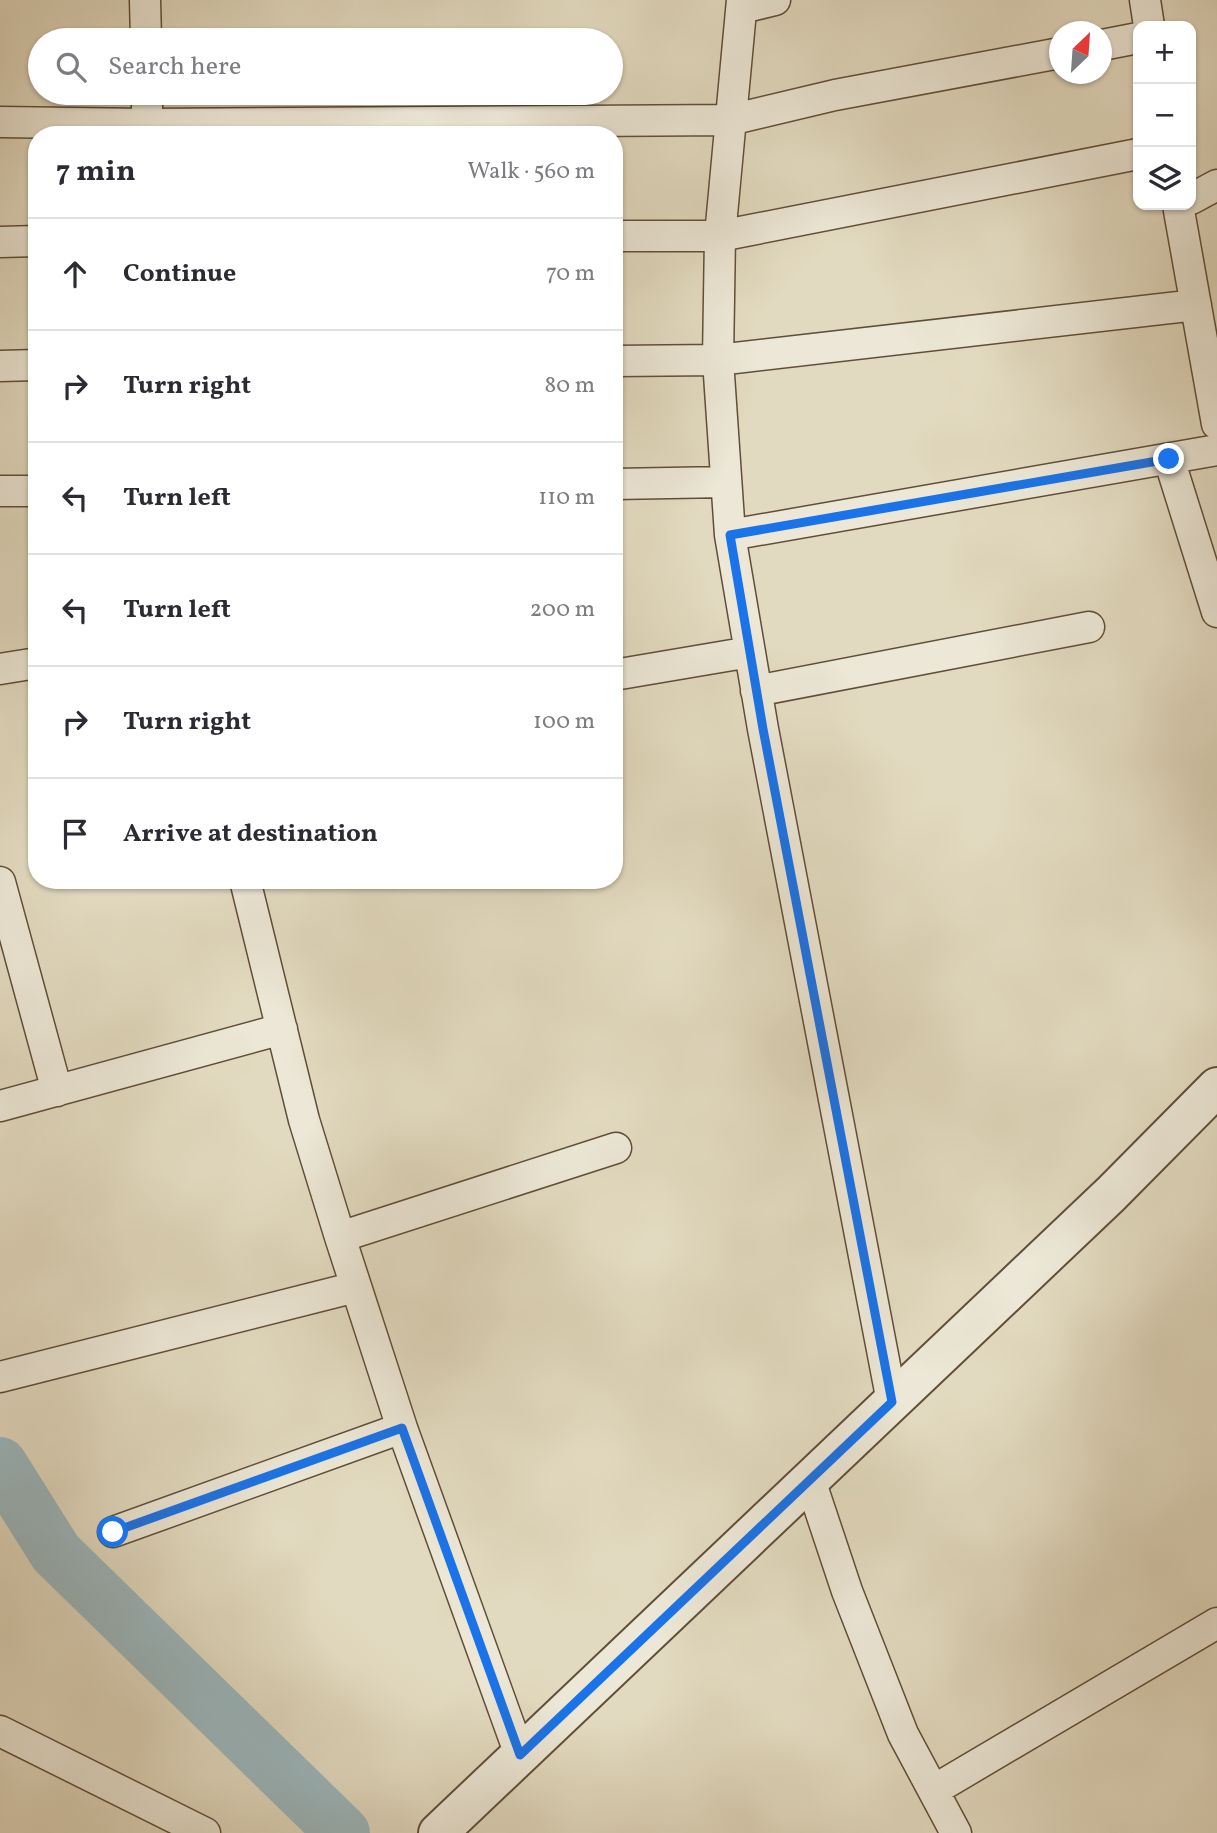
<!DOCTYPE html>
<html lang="en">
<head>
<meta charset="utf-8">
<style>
	:root { --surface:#fff; --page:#f2f2f3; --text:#2b2b33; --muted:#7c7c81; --line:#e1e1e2 }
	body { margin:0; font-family:Vollkorn,serif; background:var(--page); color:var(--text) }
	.controls { position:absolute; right:21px; top:21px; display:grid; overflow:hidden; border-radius:14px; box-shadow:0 2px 5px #0004 }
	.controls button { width:63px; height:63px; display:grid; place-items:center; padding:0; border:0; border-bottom:2px solid var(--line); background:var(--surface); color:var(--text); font:35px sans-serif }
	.compass { position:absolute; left:1049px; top:21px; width:63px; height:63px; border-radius:50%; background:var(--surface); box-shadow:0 2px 5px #0004; rotate:25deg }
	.stop { position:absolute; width:21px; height:21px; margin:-16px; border:5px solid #1a73e8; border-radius:50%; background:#fff }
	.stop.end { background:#1a73e8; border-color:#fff; box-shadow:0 2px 7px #0008 }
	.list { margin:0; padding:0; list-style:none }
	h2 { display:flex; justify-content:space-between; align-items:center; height:91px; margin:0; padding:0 28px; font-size:30px }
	h2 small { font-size:23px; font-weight:400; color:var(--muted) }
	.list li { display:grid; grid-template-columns:46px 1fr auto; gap:21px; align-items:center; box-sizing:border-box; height:112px; padding:0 28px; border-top:2px solid var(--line) }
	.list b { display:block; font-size:26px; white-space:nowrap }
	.list em { font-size:23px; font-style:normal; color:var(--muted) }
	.icon { flex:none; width:38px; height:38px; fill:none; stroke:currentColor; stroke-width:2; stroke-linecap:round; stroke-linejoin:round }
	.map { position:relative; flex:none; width:1217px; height:1833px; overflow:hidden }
	.search { position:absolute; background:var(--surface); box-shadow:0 2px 5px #0004; left:28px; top:28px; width:595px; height:77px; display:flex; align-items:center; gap:18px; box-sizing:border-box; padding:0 24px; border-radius:38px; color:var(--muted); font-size:26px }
	.panel { position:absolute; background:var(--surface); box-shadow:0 2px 5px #0004; left:28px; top:126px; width:595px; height:763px; border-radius:28px }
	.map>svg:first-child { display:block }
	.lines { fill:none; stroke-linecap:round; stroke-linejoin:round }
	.river { stroke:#9bb7be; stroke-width:54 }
	.minor-casing { stroke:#614e38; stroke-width:33 }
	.tertiary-casing { stroke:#614e38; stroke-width:42 }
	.minor { stroke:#ece7d6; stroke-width:30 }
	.tertiary { stroke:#ece7d6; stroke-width:38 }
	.route { stroke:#1a73e8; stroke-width:9 }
</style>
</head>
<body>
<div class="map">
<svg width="1217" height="1833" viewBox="0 0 1217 1833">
	<rect width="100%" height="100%" fill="#e2dac0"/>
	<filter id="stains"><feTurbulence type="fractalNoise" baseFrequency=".00286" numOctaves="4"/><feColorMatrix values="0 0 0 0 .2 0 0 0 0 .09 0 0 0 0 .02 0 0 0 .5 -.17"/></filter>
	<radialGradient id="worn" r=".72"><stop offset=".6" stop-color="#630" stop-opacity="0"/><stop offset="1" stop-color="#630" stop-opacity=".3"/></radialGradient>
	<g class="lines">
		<!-- river -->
		<path class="river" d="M0 1464 56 1553 343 1833"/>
		<defs>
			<path id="minor" d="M145 0 146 40
				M742 0 720 236 718 360 730 535 763 729 892 1402
				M1145 0 1149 26
				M742 8 775 0
				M1102 45 1138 38
				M147 93V124
				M0 122 147 124 730 120 835 95 1060 53
				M1191 199 1217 185
				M1178 205 1217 424
				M614 236H720L1138 154
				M0 242 37 241
				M614 361 718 360 1196 305
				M0 366 37 365
				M1169 459 1217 612
				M614 484 725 482
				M0 491H37
				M730 535 1217 450
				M0 669 37 663
				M614 675 750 652
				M756 691 1089 627
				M245 880 304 1120 340 1237 402 1428 520 1755
				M0 882 57 1091
				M0 1106 282 1029
				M340 1237 616 1148
				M0 1377 356 1287
				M810 1480 847 1591 903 1734 956 1833
				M113 1532 402 1428
				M0 1731 205 1833
				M934 1790 1217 1623"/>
			<path id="tertiary" d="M438 1833 1111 1194 1217 1087"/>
		</defs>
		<!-- minor casing -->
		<use href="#minor" class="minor-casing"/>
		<!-- tertiary casing -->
		<use href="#tertiary" class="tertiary-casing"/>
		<!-- minor -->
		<use href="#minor" class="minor"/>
		<!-- tertiary -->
		<use href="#tertiary" class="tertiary"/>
	</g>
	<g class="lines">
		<!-- route -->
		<path class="route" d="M113 1532 402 1428 520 1755 892 1402 763 729 730 535 1169 459"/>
	</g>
	<rect width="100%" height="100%" filter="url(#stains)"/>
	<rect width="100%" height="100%" fill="url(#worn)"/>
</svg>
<div class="controls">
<button>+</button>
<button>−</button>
<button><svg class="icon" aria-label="layers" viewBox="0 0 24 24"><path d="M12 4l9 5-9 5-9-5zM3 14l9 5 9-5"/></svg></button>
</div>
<svg class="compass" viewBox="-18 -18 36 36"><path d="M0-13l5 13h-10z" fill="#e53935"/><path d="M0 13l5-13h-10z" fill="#7c7c81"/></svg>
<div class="stop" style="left:113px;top:1532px"></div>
<div class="stop end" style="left:1169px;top:459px"></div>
<div class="search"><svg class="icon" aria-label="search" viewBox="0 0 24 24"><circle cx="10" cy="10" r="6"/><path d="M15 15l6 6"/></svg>Search here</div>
<section class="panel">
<h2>7 min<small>Walk · 560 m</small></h2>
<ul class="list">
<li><svg class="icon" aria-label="ahead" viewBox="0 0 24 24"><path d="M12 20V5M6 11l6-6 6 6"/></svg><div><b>Continue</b></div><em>70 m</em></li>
<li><svg class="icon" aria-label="right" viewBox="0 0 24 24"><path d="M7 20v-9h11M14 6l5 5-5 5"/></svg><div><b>Turn right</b></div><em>80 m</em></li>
<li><svg class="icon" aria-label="left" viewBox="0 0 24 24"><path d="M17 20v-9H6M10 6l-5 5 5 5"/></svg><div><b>Turn left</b></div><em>110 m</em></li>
<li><svg class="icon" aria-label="left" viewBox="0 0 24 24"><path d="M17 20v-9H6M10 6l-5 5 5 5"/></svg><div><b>Turn left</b></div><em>200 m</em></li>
<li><svg class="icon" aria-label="right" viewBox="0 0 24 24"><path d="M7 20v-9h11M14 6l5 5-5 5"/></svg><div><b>Turn right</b></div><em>100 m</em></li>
<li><svg class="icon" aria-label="arrive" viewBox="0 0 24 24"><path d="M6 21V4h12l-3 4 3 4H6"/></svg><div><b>Arrive at destination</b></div></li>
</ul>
</section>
</div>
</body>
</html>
